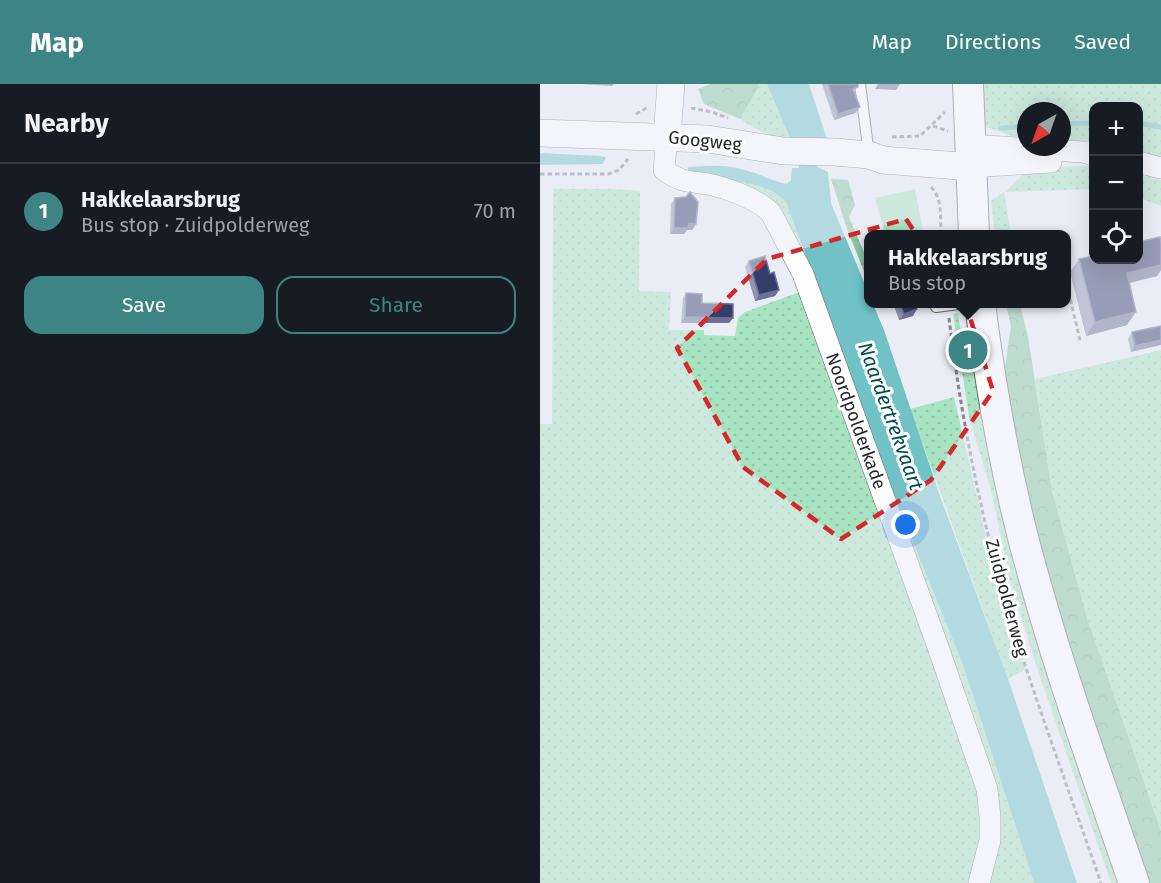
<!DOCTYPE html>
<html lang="en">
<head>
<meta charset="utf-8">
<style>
	:root { --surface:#171b24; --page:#20242c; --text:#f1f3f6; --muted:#9ea1a6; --line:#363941; --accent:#3d8585 }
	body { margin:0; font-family:"Fira Sans",sans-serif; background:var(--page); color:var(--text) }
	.controls { position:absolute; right:18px; top:18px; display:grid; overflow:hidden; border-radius:12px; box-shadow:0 6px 24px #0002 }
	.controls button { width:54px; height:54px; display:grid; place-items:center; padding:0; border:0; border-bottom:2px solid var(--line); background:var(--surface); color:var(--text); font:30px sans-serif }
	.compass { position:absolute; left:477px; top:18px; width:54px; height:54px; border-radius:50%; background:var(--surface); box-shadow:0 6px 24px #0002; rotate:220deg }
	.you { position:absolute; left:366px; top:441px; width:21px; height:21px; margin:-15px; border:4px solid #fff; border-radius:50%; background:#1a73e8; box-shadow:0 0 0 9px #1a73e833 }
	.badge { display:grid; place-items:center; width:39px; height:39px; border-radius:50%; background:var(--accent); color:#fff; font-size:20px; font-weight:700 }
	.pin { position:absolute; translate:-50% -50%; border:3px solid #fff; box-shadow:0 2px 6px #0006 }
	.popup { position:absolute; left:324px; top:146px; width:207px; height:78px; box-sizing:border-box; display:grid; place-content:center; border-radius:12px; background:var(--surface); filter:drop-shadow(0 2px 4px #0005); font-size:20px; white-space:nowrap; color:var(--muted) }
	.popup b { font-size:22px; color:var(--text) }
	.popup::after { content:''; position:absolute; left:50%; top:100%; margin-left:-12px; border:12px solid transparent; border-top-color:var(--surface) }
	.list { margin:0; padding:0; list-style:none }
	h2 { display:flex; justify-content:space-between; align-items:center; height:78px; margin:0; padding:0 24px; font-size:26px }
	h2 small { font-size:20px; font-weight:400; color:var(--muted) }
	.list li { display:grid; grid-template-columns:39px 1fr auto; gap:18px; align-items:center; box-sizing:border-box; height:96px; padding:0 24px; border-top:2px solid var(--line) }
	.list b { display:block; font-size:22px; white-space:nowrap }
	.list p { margin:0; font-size:20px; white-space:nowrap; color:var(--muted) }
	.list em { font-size:20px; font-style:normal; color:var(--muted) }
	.actions { display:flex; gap:12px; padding:18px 24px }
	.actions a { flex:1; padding:14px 0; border:2px solid var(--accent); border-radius:18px; text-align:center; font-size:21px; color:var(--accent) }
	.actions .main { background:var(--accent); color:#fff }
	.icon { flex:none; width:33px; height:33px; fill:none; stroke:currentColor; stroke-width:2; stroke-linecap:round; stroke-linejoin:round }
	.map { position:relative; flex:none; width:621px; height:799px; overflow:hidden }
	header { display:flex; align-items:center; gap:36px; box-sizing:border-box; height:84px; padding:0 30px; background:var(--accent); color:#fff }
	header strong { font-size:28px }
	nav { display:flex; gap:33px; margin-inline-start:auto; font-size:21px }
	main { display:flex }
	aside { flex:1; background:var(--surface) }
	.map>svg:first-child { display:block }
	.green { fill:url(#green-dots) }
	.forest { fill:url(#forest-crowns) }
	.pitch { fill:#a9e4c2 }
	.water { fill:#70c2c7 }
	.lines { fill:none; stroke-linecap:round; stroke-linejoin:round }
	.stream { stroke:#70c2c7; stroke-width:5 }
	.service-casing { stroke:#63656c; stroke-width:12 }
	.minor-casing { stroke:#63656c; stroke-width:22 }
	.tertiary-casing { stroke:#63656c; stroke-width:28 }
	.secondary-casing { stroke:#63656c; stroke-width:32 }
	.path { stroke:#84868c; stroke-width:3; stroke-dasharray:4.5 3; stroke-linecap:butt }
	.service { stroke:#fff; stroke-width:10 }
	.minor { stroke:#fff; stroke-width:21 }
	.tertiary { stroke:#fff; stroke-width:27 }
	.secondary { stroke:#fff; stroke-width:30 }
	.wall { fill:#9095b0 }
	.shaded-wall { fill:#6b7295 }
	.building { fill:#343d6b; stroke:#6b7295; stroke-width:1.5 }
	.marked { fill:none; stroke:#d62828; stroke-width:4.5; stroke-dasharray:12 8; stroke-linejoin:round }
	.labels { text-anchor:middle; stroke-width:6; stroke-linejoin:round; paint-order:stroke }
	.street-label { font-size:18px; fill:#252629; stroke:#fff }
	.water-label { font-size:20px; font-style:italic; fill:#004d52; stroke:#fff }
</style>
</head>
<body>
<header>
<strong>Map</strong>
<nav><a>Map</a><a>Directions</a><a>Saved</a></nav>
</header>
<main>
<aside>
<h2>Nearby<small></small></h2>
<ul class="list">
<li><span class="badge">1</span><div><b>Hakkelaarsbrug</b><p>Bus stop · Zuidpolderweg</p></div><em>70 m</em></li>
</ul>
<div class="actions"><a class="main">Save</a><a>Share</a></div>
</aside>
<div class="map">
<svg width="621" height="799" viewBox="0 0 621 799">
	<defs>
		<pattern id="green-dots" width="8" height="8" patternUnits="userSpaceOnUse" patternTransform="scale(1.5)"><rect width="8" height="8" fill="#a9e4c2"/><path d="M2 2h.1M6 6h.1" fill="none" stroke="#91c3a7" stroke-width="1.8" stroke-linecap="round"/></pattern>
		<pattern id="forest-crowns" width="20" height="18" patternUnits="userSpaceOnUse" patternTransform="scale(1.5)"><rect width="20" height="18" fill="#88c5a2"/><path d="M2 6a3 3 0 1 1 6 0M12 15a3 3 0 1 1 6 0" fill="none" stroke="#75a98c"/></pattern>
	</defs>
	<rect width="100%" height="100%" fill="#ebedf6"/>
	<!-- green -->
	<path class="green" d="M218 0H227L250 54C230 55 216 45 200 35Z
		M437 0H621V74L599 70 598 22H554L553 57 522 56V27H486V54C470 54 459 45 443 43Z
		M553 82V105L465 108 489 84Z
		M153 89C182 94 225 96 246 118L357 418 423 581 494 799H445L455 732 242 133Z
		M598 90 621 96V122L599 114Z
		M13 105H76L100 107 99 207 131 208 129 246H164V251L195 252 198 234 205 228 265 206 445 720 435 799H0V340H12Z
		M464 108 471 150H455L451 117Z
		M418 229 425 277 432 282 450 334 587 799H571L497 584 470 497 452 410 429 332 413 230Z
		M621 266V747L548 537 512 407 495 295Z
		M414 313 461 517 485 586 468 595 370 325Z"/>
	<!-- forest -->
	<path class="forest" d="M171 0H218L219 2 200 35 164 20 158 5Z
		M291 95 308 96 315 121 309 133 329 180V200L307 145Z
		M466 220H480L488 253 512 407 548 537 621 747V799H608L555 651 497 455 477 370 465 283 471 242Z"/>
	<!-- pitch -->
	<path class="pitch" d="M375 105 384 150H345L335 114Z"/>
	<!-- water -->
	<path class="water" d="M227 0H269L287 55H277V83L288 88 291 119 329 210V220H333L344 246 400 412 468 595 537 799H494L423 581 357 418 246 118C222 93 179 98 148 87V83C166 82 184 80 201 85 217 88 231 97 247 100L251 96 252 84H259V55L250 54Z
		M0 69 60 72 66 73 63 80 0 81Z"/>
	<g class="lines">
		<!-- stream -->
		<path class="stream" d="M598 39 621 43
			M522 40 554 39
			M461 44 486 42"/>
		<defs>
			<path id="service" d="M320 0 329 71
				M396 223 418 220"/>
			<path id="minor" d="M127 52 124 86C140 98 148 97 168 100 187 104 218 115 231 129L263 190 398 563 447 705 450 733V756L439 799
				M430 61 543 68 554 71
				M598 78 621 84
				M432 83 511 78"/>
			<path id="tertiary" d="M0 49 168 55 243 67 295 68 329 71 343 76 432 83
				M127 52 131 0"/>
			<path id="secondary" d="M428 0 434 150
				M440 220C452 314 469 409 496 501 524 601 560 700 594 799"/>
		</defs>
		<!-- service casing -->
		<use href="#service" class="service-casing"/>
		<!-- minor casing -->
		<use href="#minor" class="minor-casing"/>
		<!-- tertiary casing -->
		<use href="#tertiary" class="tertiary-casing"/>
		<!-- secondary casing -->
		<use href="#secondary" class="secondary-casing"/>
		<!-- path -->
		<path class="path" d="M151 24 172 28 188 34
			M96 30 108 23
			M393 42 408 47
			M352 53 380 52 405 28
			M0 90H68L79 86 88 75
			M391 103C403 115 400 135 401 150
			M527 201 540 256
			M409 234C423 351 449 472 486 584 510 656 536 727 561 799"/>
		<!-- service -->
		<use href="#service" class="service"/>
		<!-- minor -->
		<use href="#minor" class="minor"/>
		<!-- tertiary -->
		<use href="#tertiary" class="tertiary"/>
		<!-- secondary -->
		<use href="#secondary" class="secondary"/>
	</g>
	<!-- wall -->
	<path class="wall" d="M282 0H318L314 8 320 23 315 29 294 36Z
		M135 114 156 140 152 146H147L144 150H130L131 120Z
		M621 159V186L617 192 589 199 587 241 546 252 530 188 539 175Z
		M209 177 230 190 239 206 235 212 215 217 205 183Z
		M146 209 162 219 193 234 189 239H141L143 214Z
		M353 219H375L373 232 359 236Z
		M621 242 591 268 588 255 592 248Z"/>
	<!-- shaded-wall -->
	<path class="shaded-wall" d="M41 0H74L72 2Z
		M338 0H360L356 6 335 5Z
		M320 23 315 29 294 36 298 30Z
		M149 139 156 140 152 146H147L144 150H130L134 144Z
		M621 181V186L617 192 577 202 587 189Z
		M239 206 235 212 215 217 219 211Z
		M377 225 373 232 359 236 364 230Z
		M596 228 587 241 546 252 555 238Z
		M145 233 193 234 189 239H141Z
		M621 256V261L591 268 595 262Z"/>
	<!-- building -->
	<path class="building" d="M288 0H318V3L313 5 320 23 298 30Z
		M150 108 158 118 156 140 149 139 148 144H134L135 114 146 113Z
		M620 153 621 159V181L587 189 596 228 555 238 539 175 554 172V176H598V158Z
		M225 172 230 190 234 188 239 206 219 211 209 177Z
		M146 209 162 210V219L193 220V234L145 233Z
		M360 219H375L377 225 364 230Z
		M621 242V256L595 262 592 248Z"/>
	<!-- marked area -->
	<path d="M0 0H621V799H0ZM366 135 428 227 453 307 391 396 301 455 203 383 137 264 227 175Z" fill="#ebedf6" fill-opacity=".55" fill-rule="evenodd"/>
	<path class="marked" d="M366 135 428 227 453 307 391 396 301 455 203 383 137 264 227 175Z"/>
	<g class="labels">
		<!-- street labels -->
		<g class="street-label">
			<text transform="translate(165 57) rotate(6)" y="6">Googweg</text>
			<text transform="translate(316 337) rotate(70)" y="6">Noordpolderkade</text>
			<text transform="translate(467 514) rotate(75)" y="6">Zuidpolderweg</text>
		</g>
		<!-- water labels -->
		<g class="water-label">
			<text transform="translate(351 332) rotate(70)" y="7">Naardertrekvaart</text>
		</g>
	</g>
</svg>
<div class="controls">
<button>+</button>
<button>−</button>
<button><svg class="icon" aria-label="locate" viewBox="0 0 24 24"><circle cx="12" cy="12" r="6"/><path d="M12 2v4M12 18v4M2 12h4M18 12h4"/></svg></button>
</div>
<svg class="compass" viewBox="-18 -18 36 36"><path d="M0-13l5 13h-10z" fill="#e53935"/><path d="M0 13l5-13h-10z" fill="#9ea1a6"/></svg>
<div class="you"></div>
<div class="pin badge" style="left:428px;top:266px">1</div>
<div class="popup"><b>Hakkelaarsbrug</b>Bus stop</div>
</div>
</main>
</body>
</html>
